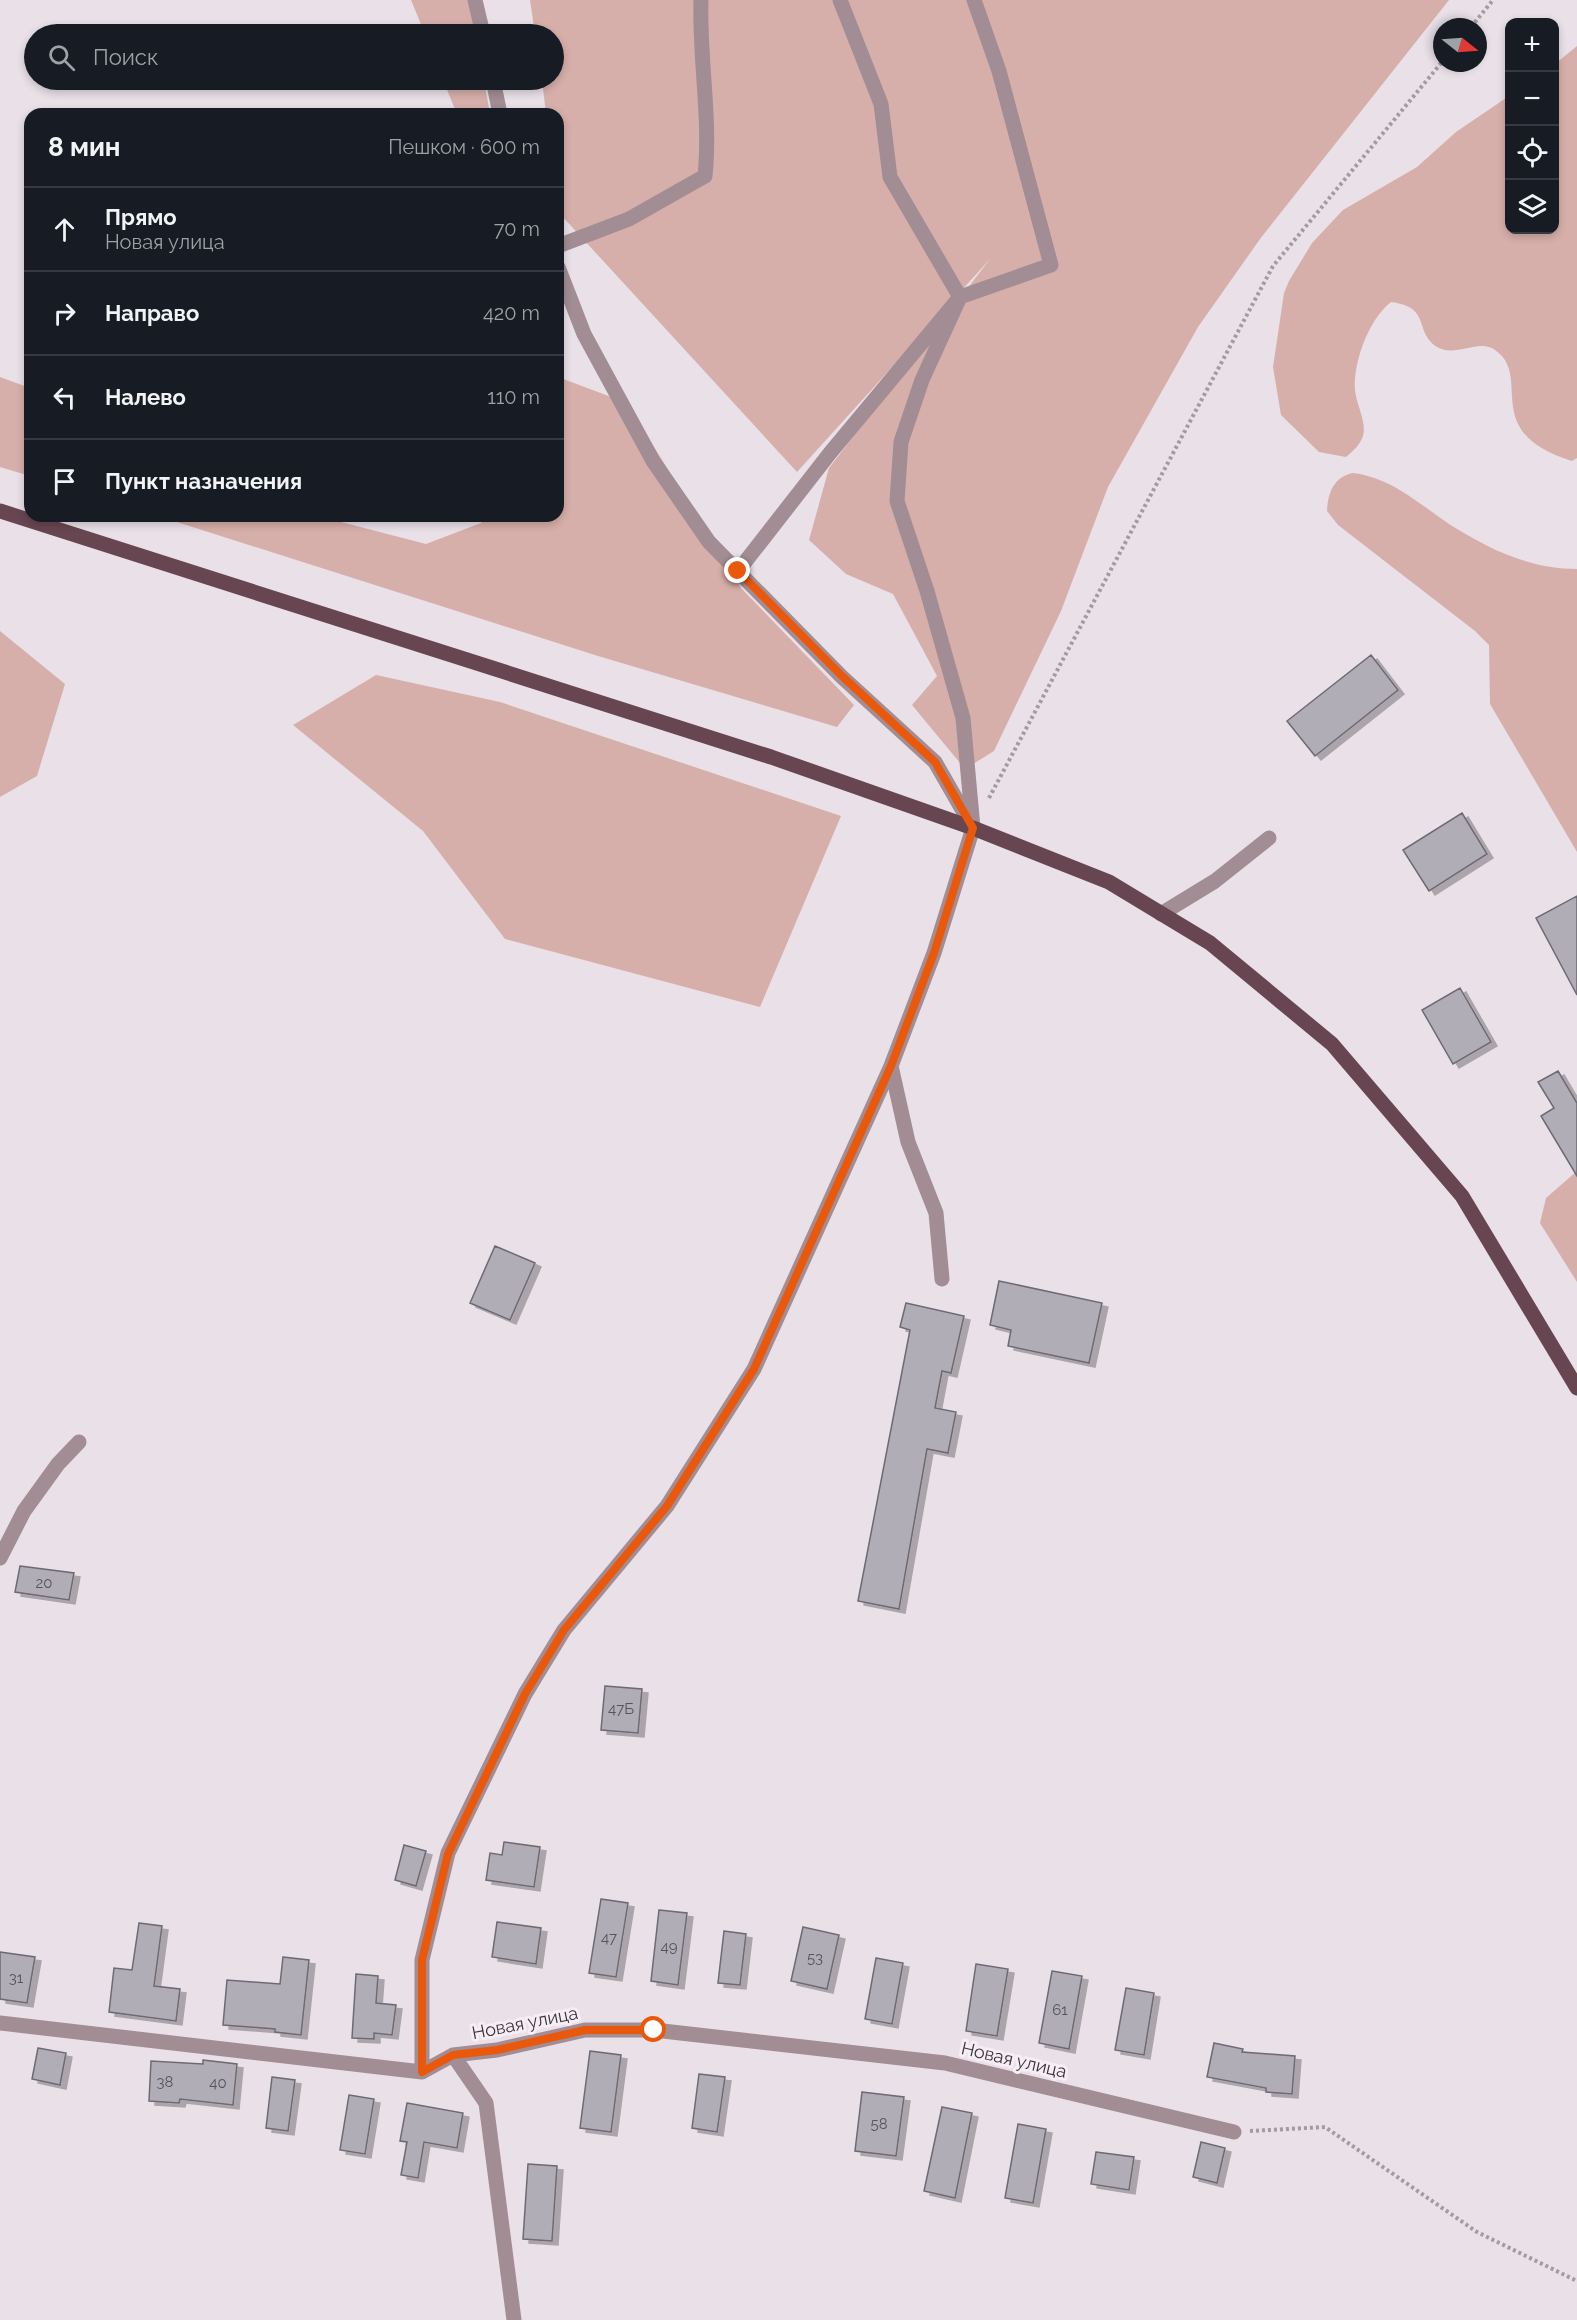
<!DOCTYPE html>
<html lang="ru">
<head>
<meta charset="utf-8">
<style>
	:root { --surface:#171b24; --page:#20242c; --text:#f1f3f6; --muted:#9ea1a6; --line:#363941 }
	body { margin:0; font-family:Raleway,sans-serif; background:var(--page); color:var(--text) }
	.controls { position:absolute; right:18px; top:18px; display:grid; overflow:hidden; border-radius:12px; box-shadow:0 3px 9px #0003 }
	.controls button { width:54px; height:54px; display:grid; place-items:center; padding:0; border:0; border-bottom:2px solid var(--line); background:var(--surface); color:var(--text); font:30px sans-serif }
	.compass { position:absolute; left:1433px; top:18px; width:54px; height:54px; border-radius:50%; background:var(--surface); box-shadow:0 3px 9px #0003; rotate:107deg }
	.stop { position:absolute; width:18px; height:18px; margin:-14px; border:4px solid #ea580c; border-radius:50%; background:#fff }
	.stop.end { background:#ea580c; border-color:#fff; box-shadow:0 2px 6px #0008 }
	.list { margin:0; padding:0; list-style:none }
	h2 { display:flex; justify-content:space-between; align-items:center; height:78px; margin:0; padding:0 24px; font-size:26px }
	h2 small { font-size:20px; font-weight:400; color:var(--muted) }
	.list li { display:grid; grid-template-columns:39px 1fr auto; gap:18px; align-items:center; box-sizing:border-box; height:84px; padding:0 24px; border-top:2px solid var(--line) }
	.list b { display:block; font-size:22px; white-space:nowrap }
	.list p { margin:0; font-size:20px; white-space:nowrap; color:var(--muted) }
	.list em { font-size:20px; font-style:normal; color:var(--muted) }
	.icon { flex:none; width:33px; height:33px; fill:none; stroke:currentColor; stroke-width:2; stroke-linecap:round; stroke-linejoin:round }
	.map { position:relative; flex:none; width:1577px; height:2320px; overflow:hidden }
	.search { position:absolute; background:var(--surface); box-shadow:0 3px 9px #0003; left:24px; top:24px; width:540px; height:66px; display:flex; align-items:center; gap:15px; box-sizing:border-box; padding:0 21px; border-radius:33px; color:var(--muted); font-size:22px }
	.panel { position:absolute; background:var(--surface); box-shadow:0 3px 9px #0003; left:24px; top:108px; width:540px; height:414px; border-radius:18px }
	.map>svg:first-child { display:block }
	.green { fill:#d7afaa }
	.building { fill:#b1adb7; stroke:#6d6a73; stroke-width:1.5; filter:url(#shadow) }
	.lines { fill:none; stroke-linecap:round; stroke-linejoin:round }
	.path { stroke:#a29ba1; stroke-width:4; stroke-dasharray:3 3; stroke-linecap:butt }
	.minor { stroke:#a18d93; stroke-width:15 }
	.major { stroke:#684651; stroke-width:15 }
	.route { stroke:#ea580c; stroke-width:8 }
	.labels { text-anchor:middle; stroke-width:6; stroke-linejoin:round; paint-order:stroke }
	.number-label { font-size:15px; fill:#575458 }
	.street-label { font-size:18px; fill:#393639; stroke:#f6edf5 }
</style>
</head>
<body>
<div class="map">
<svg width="1577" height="2320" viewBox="0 0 1577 2320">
	<defs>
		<filter id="shadow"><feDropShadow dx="6" dy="4" stdDeviation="0" flood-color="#0004"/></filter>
	</defs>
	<rect width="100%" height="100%" fill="#e9e0e8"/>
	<!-- green -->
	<path class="green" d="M411 0H470L476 34H425Z
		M530 0H1449L1260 239 1198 327 1108 487 1061 611 994 751 965 769 912 705 937 676 893 594 846 574 809 540 829 468 990 259 797 472 561 215 558 196V114H546L542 80H554V34H535Z
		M1577 46V458L1572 461C1478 432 1534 377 1495 350 1479 338 1456 358 1437 347 1413 331 1432 307 1391 302 1369 319 1353 362 1355 390 1356 404 1367 422 1363 436 1360 445 1353 451 1346 457L1319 452 1281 415 1273 367 1284 293 1289 281 1312 243 1343 210 1417 167 1456 132 1509 96 1510 230H1554L1555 64Z
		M443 80H484L490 114H457Z
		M0 377 30 388V476L0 467Z
		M558 377 627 403 741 588 854 705 837 727 598 656 158 516H318L426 544 481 523 486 516H558Z
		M1353 473C1392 478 1418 503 1449 524 1489 549 1529 569 1577 569V852L1490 704 1489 645 1475 631 1338 525 1327 511C1328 492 1334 477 1353 473Z
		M0 631 65 684 37 776 0 797Z
		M376 675 500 702 841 816 760 1007 505 939 423 831 293 725Z
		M1577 1171V1282L1540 1223 1546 1198Z"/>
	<!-- building -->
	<path class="building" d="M1371 655 1398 690 1315 756 1287 721Z
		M1462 813 1487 854 1429 891 1403 850Z
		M1577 896V995L1536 918Z
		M1460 988 1491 1042 1453 1064 1422 1010Z
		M1558 1071 1577 1103V1176L1541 1116 1554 1108 1538 1082Z
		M495 1246 535 1263 510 1320 470 1303Z
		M999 1281 1102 1303 1089 1363 1008 1346 1011 1330 990 1325Z
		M906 1303 964 1316 951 1373 942 1371 935 1408 956 1412 948 1453 927 1449 899 1609 858 1601 910 1330 900 1327Z
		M20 1566 74 1573 69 1600 15 1592Z
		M605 1686 642 1689 638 1733 601 1730Z
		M504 1842 540 1847 534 1887 486 1880 490 1853 502 1855Z
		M404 1845 426 1851 416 1886 395 1880Z
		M601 1899 628 1903 616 1977 589 1973Z
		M659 1910 687 1913 678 1985 651 1981Z
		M497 1922 541 1928 536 1964 492 1957Z
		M139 1923 162 1926 154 1986 180 1989 176 2021 109 2012 114 1968 132 1970Z
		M803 1927 839 1935 827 1989 791 1981Z
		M724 1931 746 1934 740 1985 718 1983Z
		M0 1952 35 1957 27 2003 0 1999Z
		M283 1957 309 1960 301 2035 275 2032V2029L223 2025 227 1980 280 1984Z
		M876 1958 903 1963 892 2024 865 2019Z
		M976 1964 1008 1969 997 2036 966 2031Z
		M1052 1971 1082 1976 1069 2049 1039 2043Z
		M356 1974 378 1976 376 2003 396 2005 392 2035 374 2033V2039L352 2038Z
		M1126 1988 1154 1993 1144 2055 1115 2050Z
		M1214 2043 1243 2049 1242 2052 1295 2056 1292 2094 1266 2092V2088L1207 2077Z
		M38 2048 66 2053 60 2085 32 2079Z
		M590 2051 621 2055 611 2132 580 2128Z
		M203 2060 237 2064 233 2105 180 2099 179 2103 149 2101 151 2061 203 2064Z
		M699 2074 725 2077 717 2132 692 2128Z
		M272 2077 295 2080 288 2131 266 2128Z
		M862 2092 904 2097 896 2156 855 2151Z
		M349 2095 374 2099 365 2154 340 2150Z
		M407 2103 463 2113 457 2148 424 2142 418 2178 401 2175 407 2142 400 2141Z
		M942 2107 972 2113 955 2198 924 2191Z
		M1018 2124 1046 2129 1033 2203 1005 2198Z
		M1201 2142 1225 2148 1217 2183 1193 2177Z
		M1096 2152 1134 2157 1129 2190 1091 2184Z
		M528 2164 557 2166 552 2241 523 2239Z"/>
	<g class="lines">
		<!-- path -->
		<path class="path" d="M1471 27 1493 0
			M989 798 1273 266 1442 62
			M1250 2131 1325 2127 1477 2232 1577 2281"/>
		<!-- minor -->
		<path class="minor" d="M475 0 483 34
			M493 80 500 114
			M558 246 629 219 705 176C711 117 699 59 701 0
			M558 267 584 334 653 461 709 542 842 677 935 762 970 823
			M738 571 830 453 960 297 1051 265 999 71 974 0
			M1161 914 1215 881 1269 838
			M891 1066 908 1142 936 1213 942 1279
			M0 1558 24 1511 58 1464 79 1442
			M0 2023 422 2072 453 2055 497 2050 585 2030H654L945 2063 1234 2132
			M453 2055 486 2103 514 2320
			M422 2072V1960L448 1853 525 1694 564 1630 667 1506 754 1369 891 1066 934 953 973 828 963 718 927 591 897 501 901 442 922 380 960 297 890 177 881 104 840 0"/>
		<!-- major -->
		<path class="major" d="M0 511 771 757 973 828 1109 882 1210 943 1332 1044 1462 1196 1577 1388"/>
	</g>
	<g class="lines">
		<!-- route -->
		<path class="route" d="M654 2030H585L497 2050 453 2055 422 2072V1960L448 1854 525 1694 564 1630 667 1506 754 1369 891 1066 934 953 973 828 935 762 842 676 738 571"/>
	</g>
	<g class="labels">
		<!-- number labels -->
		<g class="number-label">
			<text x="44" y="1588">20</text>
			<text x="621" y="1714">47Б</text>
			<text x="609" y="1943">47</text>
			<text x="669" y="1952">49</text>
			<text x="815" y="1963">53</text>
			<text x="16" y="1983">31</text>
			<text x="1060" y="2015">61</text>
			<text x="165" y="2087">38</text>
			<text x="218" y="2088">40</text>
			<text x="879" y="2129">58</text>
		</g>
		<!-- street labels -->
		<g class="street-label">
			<text transform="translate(525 2023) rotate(-11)" y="6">Новая улица</text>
			<text transform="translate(1014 2060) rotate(13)" y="6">Новая улица</text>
		</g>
	</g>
</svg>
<div class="controls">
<button>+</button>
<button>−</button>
<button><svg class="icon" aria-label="locate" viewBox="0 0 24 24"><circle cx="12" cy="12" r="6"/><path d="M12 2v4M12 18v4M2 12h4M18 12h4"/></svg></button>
<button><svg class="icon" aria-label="layers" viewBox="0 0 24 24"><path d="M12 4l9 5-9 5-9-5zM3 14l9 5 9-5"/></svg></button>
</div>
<svg class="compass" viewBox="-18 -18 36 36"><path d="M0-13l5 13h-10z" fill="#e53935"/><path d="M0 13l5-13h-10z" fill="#9ea1a6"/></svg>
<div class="stop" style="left:654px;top:2030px"></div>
<div class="stop end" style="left:738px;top:571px"></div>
<div class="search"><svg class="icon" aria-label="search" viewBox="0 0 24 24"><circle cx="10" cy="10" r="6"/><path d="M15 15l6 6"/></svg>Поиск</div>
<section class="panel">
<h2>8 мин<small>Пешком · 600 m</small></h2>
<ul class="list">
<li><svg class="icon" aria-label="ahead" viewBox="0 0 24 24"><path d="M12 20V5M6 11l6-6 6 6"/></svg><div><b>Прямо</b><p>Новая улица</p></div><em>70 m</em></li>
<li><svg class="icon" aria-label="right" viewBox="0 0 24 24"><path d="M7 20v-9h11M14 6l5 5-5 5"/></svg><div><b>Направо</b></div><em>420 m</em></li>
<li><svg class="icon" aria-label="left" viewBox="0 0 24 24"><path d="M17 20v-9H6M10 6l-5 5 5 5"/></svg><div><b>Налево</b></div><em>110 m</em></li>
<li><svg class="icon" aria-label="arrive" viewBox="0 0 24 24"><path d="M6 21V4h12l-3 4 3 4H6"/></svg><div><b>Пункт назначения</b></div></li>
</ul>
</section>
</div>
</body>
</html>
